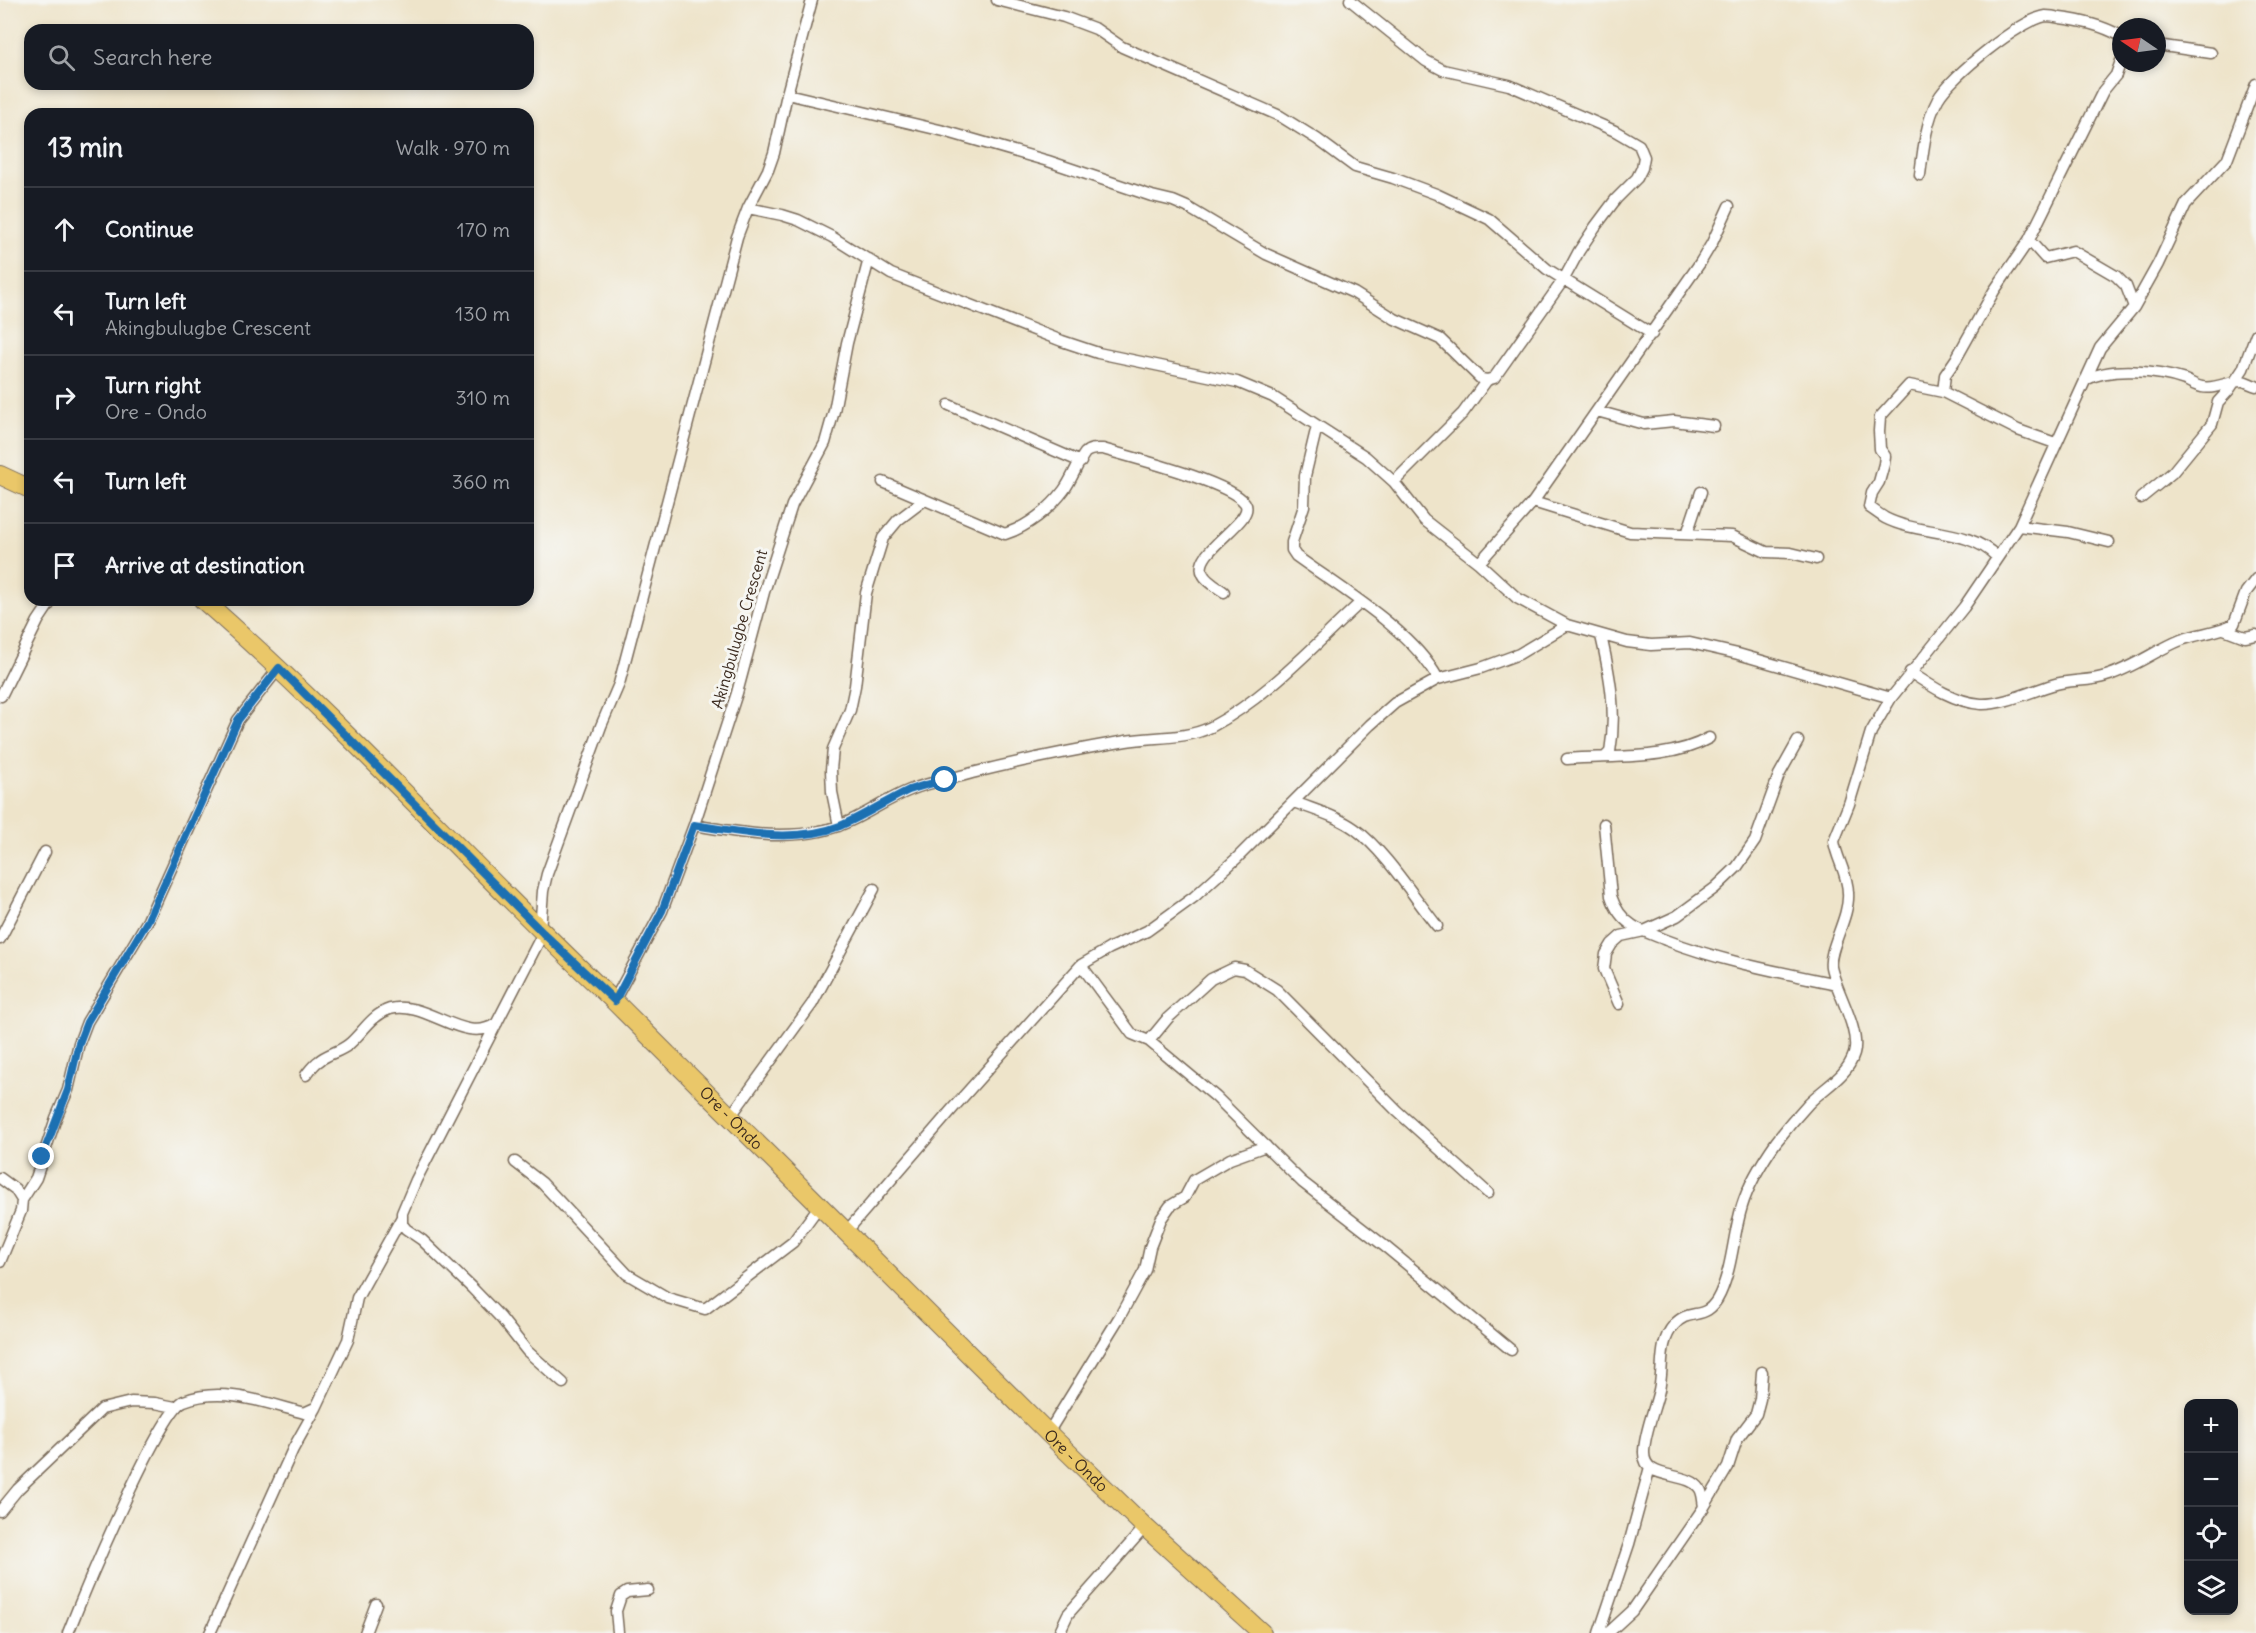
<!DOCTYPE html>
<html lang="en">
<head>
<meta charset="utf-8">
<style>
	:root { --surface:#171b24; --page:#20242c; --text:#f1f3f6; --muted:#9ea1a6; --line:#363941 }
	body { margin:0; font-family:Delius,sans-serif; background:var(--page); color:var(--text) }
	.controls { position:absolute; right:18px; bottom:18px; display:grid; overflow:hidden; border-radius:12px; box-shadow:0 3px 9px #0003 }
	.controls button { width:54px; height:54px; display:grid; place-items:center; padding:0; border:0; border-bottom:2px solid var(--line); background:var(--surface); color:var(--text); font:30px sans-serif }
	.compass { position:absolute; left:2112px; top:18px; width:54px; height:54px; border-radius:50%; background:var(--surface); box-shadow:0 3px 9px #0003; rotate:283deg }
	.stop { position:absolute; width:18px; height:18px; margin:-14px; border:4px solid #1f6fb2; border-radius:50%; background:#fff }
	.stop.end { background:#1f6fb2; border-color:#fff; box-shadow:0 2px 6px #0008 }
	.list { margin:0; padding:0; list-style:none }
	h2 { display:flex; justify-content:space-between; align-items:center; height:78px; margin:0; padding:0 24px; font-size:26px }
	h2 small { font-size:20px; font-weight:400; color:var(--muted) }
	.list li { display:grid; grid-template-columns:39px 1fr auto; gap:18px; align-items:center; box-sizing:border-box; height:84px; padding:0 24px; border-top:2px solid var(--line) }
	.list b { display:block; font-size:22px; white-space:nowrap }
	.list p { margin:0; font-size:20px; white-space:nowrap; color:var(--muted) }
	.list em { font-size:20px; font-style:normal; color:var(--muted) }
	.icon { flex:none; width:33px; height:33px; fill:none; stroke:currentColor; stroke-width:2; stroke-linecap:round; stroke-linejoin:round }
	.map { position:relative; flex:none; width:2256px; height:1633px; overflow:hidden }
	.search { position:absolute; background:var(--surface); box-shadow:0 3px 9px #0003; left:24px; top:24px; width:510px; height:66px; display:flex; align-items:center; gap:15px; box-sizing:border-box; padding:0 21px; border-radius:18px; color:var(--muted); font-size:22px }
	.panel { position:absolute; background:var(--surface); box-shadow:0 3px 9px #0003; left:24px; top:108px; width:510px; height:498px; border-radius:18px }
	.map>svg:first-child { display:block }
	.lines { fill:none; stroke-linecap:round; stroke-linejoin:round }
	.street-casing { stroke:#7a6b5a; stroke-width:13 }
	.primary-casing { stroke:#7a6b5a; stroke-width:20 }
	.street { stroke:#fff; stroke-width:10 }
	.primary { stroke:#eac769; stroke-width:18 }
	.route { stroke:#1f6fb2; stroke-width:8 }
	.labels { text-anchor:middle; stroke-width:6; stroke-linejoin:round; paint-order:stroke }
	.street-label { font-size:16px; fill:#3b2a1e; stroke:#f6f6f2 }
</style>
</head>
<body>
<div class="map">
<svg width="2256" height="1633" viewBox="0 0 2256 1633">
	<rect width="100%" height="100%" fill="#f6f6f2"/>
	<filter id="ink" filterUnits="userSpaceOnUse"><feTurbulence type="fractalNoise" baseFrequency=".0167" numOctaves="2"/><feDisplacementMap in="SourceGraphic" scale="12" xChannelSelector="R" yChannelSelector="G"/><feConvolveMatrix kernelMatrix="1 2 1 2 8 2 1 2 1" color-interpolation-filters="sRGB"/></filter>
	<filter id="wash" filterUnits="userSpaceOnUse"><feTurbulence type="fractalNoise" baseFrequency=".008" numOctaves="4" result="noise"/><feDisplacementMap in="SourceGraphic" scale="24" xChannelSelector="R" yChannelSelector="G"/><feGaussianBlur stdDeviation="1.35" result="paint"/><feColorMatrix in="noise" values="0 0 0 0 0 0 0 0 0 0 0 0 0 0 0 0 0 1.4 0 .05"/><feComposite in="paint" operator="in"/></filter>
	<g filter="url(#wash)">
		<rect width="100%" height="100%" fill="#eee4ca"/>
	</g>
	<g filter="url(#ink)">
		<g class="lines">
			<defs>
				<path id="street" d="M997 0 1064 17 1096 29 1122 47 1280 116 1317 139 1355 167 1393 178 1436 194 1489 219 1547 269 1652 334
					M1350 0 1426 61 1443 70 1509 85 1615 131 1639 145 1644 157 1642 168 1637 178 1616 199 1595 227 1579 251 1564 279 1494 378 1487 380 1463 413 1394 482
					M2157 45 2211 53
					M787 94 944 131 1048 161 1152 196 1173 201 1187 207 1266 254 1354 293 1395 319 1440 339 1481 379 1487 380
					M1920 175C1923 151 1926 121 1938 99 1951 76 2020 20 2046 16 2050 16 2056 17 2060 18 2082 21 2101 25 2121 36
					M748 208 782 215 798 220 832 237 891 274 1062 341 1098 353 1237 382 1273 397 1366 457 1394 482 1424 520 1479 563 1517 598 1567 625 1627 642 1651 645 1690 643 1738 654 1891 698
					M2029 240 2045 258 2073 251 2116 276 2126 286 2134 307
					M2085 380C2111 366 2158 371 2185 380 2190 382 2196 386 2202 387 2216 390 2230 380 2243 381 2247 382 2252 385 2256 386
					M1943 392 1909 385 1880 417 1879 431 1880 449 1885 456 1884 464 1879 482 1872 493 1869 507C1875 511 1880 515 1885 518 1920 536 1968 527 1997 557
					M949 405 1081 462
					M1597 411 1644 424 1674 421 1714 426
					M1317 426 1305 476 1304 506 1292 542V550L1296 556C1340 588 1413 631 1438 679
					M2055 443 2018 430 1943 392 1945 375 1956 359 1994 291 2029 240 2103 91 2116 75 2121 61
					M883 482 1005 534C1027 527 1050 509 1064 490 1072 479 1077 464 1085 453 1090 448 1096 449 1103 449 1130 457 1230 482 1245 503 1257 521 1191 551 1203 574 1206 581 1217 587 1224 592
					M2141 498 2172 473 2212 424 2218 402 2229 390 2243 369 2256 334
					M1533 502 1630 532 1732 536 1766 552 1791 553 1816 559
					M2019 526 2068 532 2109 542
					M1687 534 1701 492
					M1479 563 1533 502 1700 263 1712 243 1729 206
					M2224 629 2245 637 2256 635
					M1601 636C1610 675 1617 712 1610 752L1606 756
					M1910 672C1932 687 1955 702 1981 704 2002 705 2032 691 2052 685 2070 679 2089 682 2106 676 2133 668 2156 650 2181 640 2199 633 2217 633 2234 624L2246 592 2256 579
					M1 696 38 621 52 600
					M1567 759C1612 755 1669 761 1709 738
					M1294 802C1314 810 1337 816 1355 829 1385 851 1413 896 1437 926
					M1604 824 1611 896C1615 908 1621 918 1632 925 1642 932 1655 935 1666 940 1720 961 1779 972 1836 984
					M694 825C735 832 779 840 820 831 853 825 880 802 910 790 929 782 952 779 972 773 1023 760 1074 750 1126 741 1154 736 1185 740 1211 727 1268 697 1313 646 1360 603
					M839 826 832 792 831 770 833 749 850 710 855 686 866 593 883 538 898 520 923 501
					M540 930 543 891 547 874 601 726 619 684 737 237 748 208 768 170 774 153 787 94 812 0
					M543 933 416 1180 402 1213V1224L406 1229 422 1240 472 1288 501 1318 527 1351 563 1383
					M0 939 45 852
					M1081 965 1132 1034 1149 1041 1216 1097 1302 1182 1387 1248 1511 1350
					M614 1001 662 911 694 825 737 693 764 592 792 505 825 443 834 411 847 343 869 259
					M1619 1004 1604 969 1606 954 1612 944 1621 936 1644 931 1677 916 1715 888 1737 867 1755 841 1779 775 1798 741
					M1149 1041 1168 1018 1211 979 1234 968 1245 970 1277 990 1397 1111 1488 1193
					M306 1075C310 1070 314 1064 319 1061 327 1054 339 1052 348 1045 362 1034 371 1015 390 1009 426 999 465 1047 497 1023
					M730 1117 812 1004 874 889
					M515 1162 542 1183 627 1274 668 1298 705 1309 793 1242 820 1205
					M0 1178 15 1189 22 1200
					M846 1232 954 1107 1081 965 1110 948 1147 931 1194 897 1237 858 1370 725 1395 703 1438 679 1481 668 1519 654 1567 625
					M0 1262 21 1211 22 1200 36 1178 56 1118 68 1090 79 1043 87 1022 148 920 238 720 279 668
					M1048 1433 1120 1316 1145 1270 1150 1247 1161 1219 1170 1206 1185 1197 1194 1180 1230 1159 1266 1146
					M1704 1507C1703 1502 1703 1494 1700 1489 1688 1470 1643 1482 1644 1452 1644 1434 1655 1408 1659 1390 1664 1368 1658 1343 1674 1325 1690 1306 1706 1324 1720 1294 1733 1265 1733 1235 1742 1206 1749 1183 1762 1162 1776 1142 1786 1129 1797 1116 1808 1104 1823 1088 1847 1077 1854 1054 1861 1030 1836 992 1831 967 1828 949 1850 917 1848 893 1848 874 1836 858 1834 841L1849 804 1871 732 1891 698 1964 607 2019 526 2100 348 2134 307 2158 264 2186 204 2227 160 2256 84
					M0 1511 18 1489 102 1409 131 1402 155 1403 175 1407
					M618 1632 616 1611 621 1596 627 1592 648 1590
					M68 1633C81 1600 160 1409 184 1401 223 1386 266 1403 304 1413L315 1408
					M210 1633 293 1449 316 1408 348 1340 357 1298 402 1217
					M365 1633 376 1604
					M1059 1633 1068 1614 1145 1527
					M1599 1633 1629 1544 1650 1467
					M1608 1633 1632 1611 1704 1507 1728 1467 1737 1439 1756 1414 1760 1399 1762 1372"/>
				<g id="primary">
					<path d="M0 475 30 489"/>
					<path id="s1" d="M203 600C347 726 475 870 614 1001L1048 1433 1145 1527 1262 1633"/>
				</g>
			</defs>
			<!-- street casing -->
			<use href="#street" class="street-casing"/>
			<!-- primary casing -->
			<use href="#primary" class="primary-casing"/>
			<!-- street -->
			<use href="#street" class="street"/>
			<!-- primary -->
			<use href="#primary" class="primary"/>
		</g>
	</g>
	<g class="lines" filter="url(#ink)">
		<!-- route -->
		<path class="route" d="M42 1157 68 1090 79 1043 87 1022 148 920 238 720 279 668 543 933 615 1001 662 911 694 825C740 832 794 844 840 826 864 816 886 801 909 790 920 786 933 783 945 780"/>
	</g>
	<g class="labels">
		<!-- street labels -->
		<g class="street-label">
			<text transform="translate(739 629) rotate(-74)" y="6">Akingbulugbe Crescent</text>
			<text dy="6" stroke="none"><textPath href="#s1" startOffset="740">Ore - Ondo</textPath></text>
			<text dy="6" stroke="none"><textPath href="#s1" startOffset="1226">Ore - Ondo</textPath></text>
		</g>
	</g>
</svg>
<div class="controls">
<button>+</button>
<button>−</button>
<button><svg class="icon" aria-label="locate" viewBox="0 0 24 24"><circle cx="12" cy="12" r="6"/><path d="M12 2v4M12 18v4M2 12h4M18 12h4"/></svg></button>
<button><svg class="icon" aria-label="layers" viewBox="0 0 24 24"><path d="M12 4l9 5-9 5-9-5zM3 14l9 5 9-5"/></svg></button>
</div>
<svg class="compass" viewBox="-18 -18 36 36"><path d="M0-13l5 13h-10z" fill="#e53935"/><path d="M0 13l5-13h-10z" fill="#9ea1a6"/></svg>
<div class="stop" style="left:945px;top:780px"></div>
<div class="stop end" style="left:42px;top:1157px"></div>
<div class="search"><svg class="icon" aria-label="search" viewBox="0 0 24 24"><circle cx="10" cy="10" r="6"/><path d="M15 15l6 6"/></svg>Search here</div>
<section class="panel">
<h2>13 min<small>Walk · 970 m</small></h2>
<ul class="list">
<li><svg class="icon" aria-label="ahead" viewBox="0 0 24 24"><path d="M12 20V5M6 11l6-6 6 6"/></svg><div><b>Continue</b></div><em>170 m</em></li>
<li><svg class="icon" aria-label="left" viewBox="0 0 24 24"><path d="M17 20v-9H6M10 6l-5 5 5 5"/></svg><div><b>Turn left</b><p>Akingbulugbe Crescent</p></div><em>130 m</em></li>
<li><svg class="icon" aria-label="right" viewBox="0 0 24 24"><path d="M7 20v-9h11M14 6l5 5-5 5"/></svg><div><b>Turn right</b><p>Ore - Ondo</p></div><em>310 m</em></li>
<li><svg class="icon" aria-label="left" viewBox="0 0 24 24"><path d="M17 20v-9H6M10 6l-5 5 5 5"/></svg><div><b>Turn left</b></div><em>360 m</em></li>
<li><svg class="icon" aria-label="arrive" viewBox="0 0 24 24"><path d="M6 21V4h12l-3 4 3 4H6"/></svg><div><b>Arrive at destination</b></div></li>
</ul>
</section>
</div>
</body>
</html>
